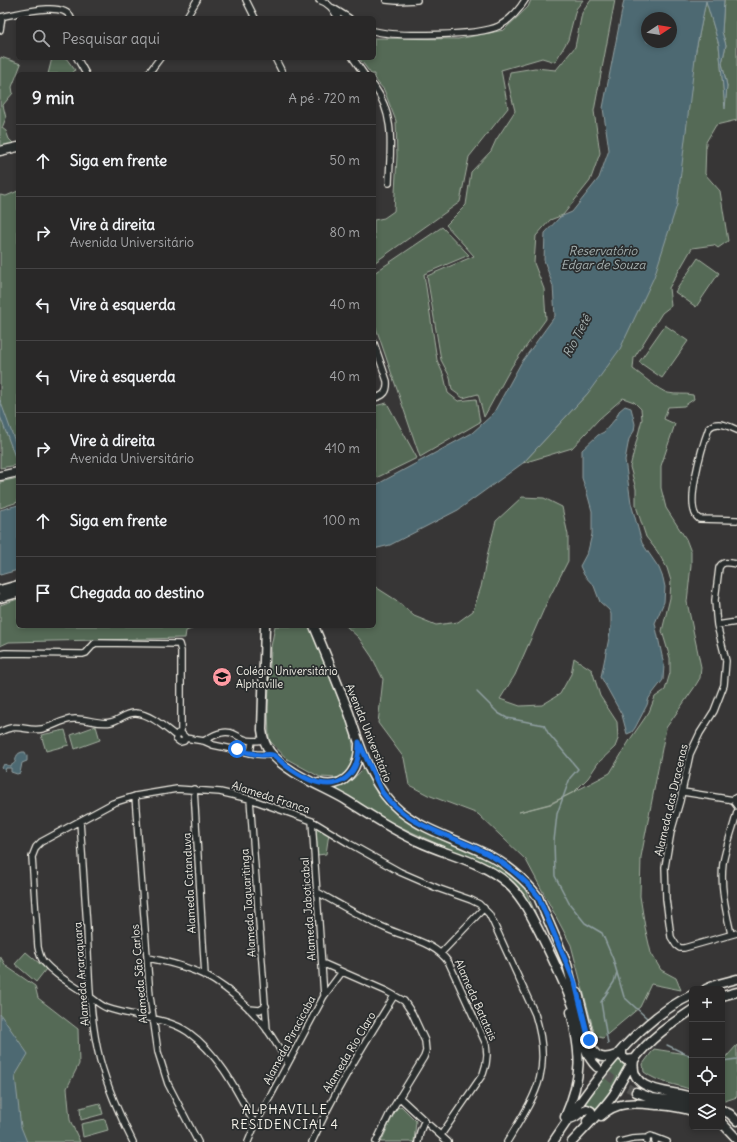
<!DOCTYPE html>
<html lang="pt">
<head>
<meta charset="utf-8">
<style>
	:root { --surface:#292828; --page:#353434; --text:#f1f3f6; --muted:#a5a6a8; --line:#454445 }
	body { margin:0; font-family:Delius,sans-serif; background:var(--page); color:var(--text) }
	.controls { position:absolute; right:12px; bottom:12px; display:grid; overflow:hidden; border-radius:6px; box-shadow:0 2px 6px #0003 }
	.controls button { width:36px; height:36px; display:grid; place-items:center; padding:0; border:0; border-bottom:1px solid var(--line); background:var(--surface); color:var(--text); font:20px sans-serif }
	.compass { position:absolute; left:641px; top:12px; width:36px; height:36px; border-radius:50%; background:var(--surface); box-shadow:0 2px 6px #0003; rotate:78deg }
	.stop { position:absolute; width:12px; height:12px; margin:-9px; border:3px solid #1a73e8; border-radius:50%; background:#fff }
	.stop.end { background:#1a73e8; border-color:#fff; box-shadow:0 1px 4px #0008 }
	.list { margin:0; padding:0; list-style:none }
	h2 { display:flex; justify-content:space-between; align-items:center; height:52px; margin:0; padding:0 16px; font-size:17px }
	h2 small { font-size:13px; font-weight:400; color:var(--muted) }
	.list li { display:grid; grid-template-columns:26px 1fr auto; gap:12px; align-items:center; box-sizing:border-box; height:72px; padding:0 16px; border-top:1px solid var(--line) }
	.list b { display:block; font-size:15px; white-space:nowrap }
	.list p { margin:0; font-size:13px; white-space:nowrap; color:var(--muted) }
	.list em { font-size:13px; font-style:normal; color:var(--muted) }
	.icon { flex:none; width:22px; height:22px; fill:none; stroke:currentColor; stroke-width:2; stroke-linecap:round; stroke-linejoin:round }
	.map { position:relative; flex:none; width:737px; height:1142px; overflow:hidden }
	.search { position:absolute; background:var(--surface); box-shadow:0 2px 6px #0003; left:16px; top:16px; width:360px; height:44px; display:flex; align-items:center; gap:10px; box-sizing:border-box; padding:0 14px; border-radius:6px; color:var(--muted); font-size:15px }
	.panel { position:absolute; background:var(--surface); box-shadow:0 2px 6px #0003; left:16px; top:72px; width:360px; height:556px; border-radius:6px }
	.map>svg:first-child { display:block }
	.green { fill:#556b57; stroke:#a4aea0 }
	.water { fill:#4e6972; stroke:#909fa1; fill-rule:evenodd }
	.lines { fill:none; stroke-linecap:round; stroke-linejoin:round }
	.stream { stroke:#909fa1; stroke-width:1.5 }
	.secondary-tunnel { stroke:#535251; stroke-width:8; stroke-dasharray:8 4; stroke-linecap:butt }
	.street-casing { stroke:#f4f1e8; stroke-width:8 }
	.secondary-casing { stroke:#f4f1e8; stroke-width:11 }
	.street { stroke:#2a2d2e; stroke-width:5.5 }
	.secondary { stroke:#2a2d2e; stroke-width:8 }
	.route { stroke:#1a73e8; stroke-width:5 }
	.labels { text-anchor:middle; stroke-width:3.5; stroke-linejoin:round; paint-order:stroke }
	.poi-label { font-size:11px; fill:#f4f1e8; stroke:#2a2d2e; text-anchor:start }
	.street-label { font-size:11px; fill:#f4f1e8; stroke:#2a2d2e }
	.water-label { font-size:12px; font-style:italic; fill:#a9b4b3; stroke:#2a2d2e }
	.quarter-label { font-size:13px; letter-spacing:1px; fill:#f4f1e8; stroke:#2a2d2e }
</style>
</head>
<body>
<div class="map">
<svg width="737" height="1142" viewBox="0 0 737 1142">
	<rect width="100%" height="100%" fill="#373636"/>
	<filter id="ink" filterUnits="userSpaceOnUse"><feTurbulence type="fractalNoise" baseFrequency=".025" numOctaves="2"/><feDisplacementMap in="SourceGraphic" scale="8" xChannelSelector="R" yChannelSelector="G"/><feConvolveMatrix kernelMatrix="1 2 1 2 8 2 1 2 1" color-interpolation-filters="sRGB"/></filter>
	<g filter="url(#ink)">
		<!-- green -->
		<path class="green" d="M531 0H583L576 9 568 40 555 62 542 58 501 70 508 108 469 157 460 202 374 263V244L375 238 374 236V220L384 218 394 211 397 156 396 121 384 90 374 78V74H371L359 58H374V38L458 39 504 30 528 7Z
			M591 0H615L594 111 600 153 590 181 563 215 550 220 536 236 534 263 544 289 546 319 512 366 484 417 478 394 463 398 452 390 450 377 441 360 427 276 474 256 446 225 466 205 471 172 491 151 496 140 515 111 508 82 510 72 535 68 556 70 575 47 582 13Z
			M706 0 719 45 725 106 727 86 722 63 726 45 722 32 724 0H737V120L716 125 706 142 705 174 720 191 728 241 718 248 714 245 692 248 669 288 671 306 662 313 634 358 633 369C642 375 658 390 668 393 676 395 685 393 693 395L694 399 684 406 668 407 664 419 675 424 661 466V488L666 508 686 539 691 552V565L687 602 701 667 700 678 694 688 666 728 641 857 640 896 645 927 651 953 661 970 676 978 681 990 651 984 640 1007 603 1038 595 1036 571 945 526 860 478 814 428 795 409 785 404 758 378 723 383 679 372 657 359 638 346 626H374V586L396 600 414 616 436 625 458 622 473 611 481 587 488 552 496 521 522 497 544 498 562 507 568 535V561L547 602 515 675 500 699 520 706 542 705 560 694 571 674 574 658 592 670 600 696 617 722 618 739 615 747 598 763 588 778 574 792 549 804 519 812 551 804 610 773 631 738 649 712 655 697 665 690 670 673V658L662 631 670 598 671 581 667 568 657 551 646 537 636 506V489L630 467 642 419 641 409 634 402 623 398 599 419 572 448 523 463 588 393 696 50Z
			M1 57 21 64 12 87 13 93 3 105 6 118 2 128 6 131 9 139 15 145 0 149V60Z
			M52 58H66L75 70 72 74H48Z
			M18 191V465L0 468V195L6 196Z
			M442 227 469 255 424 274 437 360 444 376 448 393 458 401 476 399 480 422 420 457 374 322V273Z
			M698 258 719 273 696 307 675 292Z
			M665 325 688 341 662 378 639 362Z
			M387 403 417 458 374 479V406Z
			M18 478V502L0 508V482Z
			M18 599V626H200L186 631 185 638 9 642 0 646V605Z
			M275 626H310L351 731 355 759 346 775 338 778 320 777 287 759 269 740 268 707 271 647Z
			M96 726 100 740 75 749 71 735Z
			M65 730 69 745 46 751 41 735Z
			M366 765 377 794 393 810 411 823 442 840 473 852 494 863 524 887 556 960 519 891 464 856 379 817 335 788C349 785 357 776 366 765Z
			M316 827 329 833 326 854 317 855Z
			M26 952 46 969 36 982 15 964Z
			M0 956 6 966 35 986 38 998 78 1029 79 1064 67 1088 70 1120 80 1142H0Z
			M737 1045V1097L725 1101 722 1100V1056H727Z
			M654 1049 692 1055V1090C676 1084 658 1083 644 1072L643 1064Z
			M618 1059 625 1064 609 1093 594 1111 590 1106 582 1103Z
			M100 1103 103 1114 81 1120 80 1108Z
			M401 1106 416 1121 414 1142H381L396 1109Z
			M105 1119 108 1130 83 1137 81 1124Z"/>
		<!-- water -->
		<path class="water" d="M624 0H724L722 32 726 45 722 63 727 86 725 109 719 45 706 1 696 50 677 205 654 277 620 349 588 393 523 463 458 510 390 545 374 549V486L472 433 493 414 521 363 555 316 553 286 544 260 545 233 560 217 572 212 599 178 609 150 603 108ZM647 18H671V42H647Z
			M0 400 18 450V465L0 416Z
			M625 406 631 408 635 424 634 431 629 439 625 460 631 503 642 543 659 568 663 578 665 587 664 602 655 623 664 665 663 680 649 698 647 705 635 728 632 732 627 734 622 715 601 677 611 628V614L609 610 600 602 594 586 584 575 580 566 588 551 592 534V511L587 493 582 478V450L598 435 604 432 616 418 619 411Z
			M18 505V570L0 575V510Z
			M22 752H25L27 756V761L22 763 20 773 17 774 11 772V768H6L5 771 2 768 4 764 10 766C20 762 12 755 22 752Z
			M0 1014 28 1054 15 1076 21 1127 27 1142H0Z"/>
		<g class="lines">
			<!-- stream -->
			<path class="stream" d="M477 692 498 713 507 718 544 725 548 733 578 769 570 778 557 814 554 841 555 876 569 903 585 923 602 933 613 959 624 997 648 1019
				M608 1044 601 1002 614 982 617 972
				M667 1045 692 1057
				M722 1061 737 1059"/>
			<!-- secondary-tunnel -->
			<path class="secondary-tunnel" d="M598 1067 612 1079 636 1092"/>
			<defs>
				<path id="street" d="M246 0 255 18
					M319 0C329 3 333 9 338 18
					M386 0 397 1 417 0
					M333 8 349 18
					M0 17C18 14 64 0 71 18
					M186 18 197 0
					M0 30 2 17
					M374 31C396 37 479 36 499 26 510 20 519 10 525 0
					M77 58 86 74
					M275 58 283 74
					M353 58 364 74
					M148 74 160 58
					M374 86C396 117 390 148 389 183
					M374 343 387 381C388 392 384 396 374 398
					M737 430C728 426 717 420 709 428 703 444 683 508 699 519L737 520
					M737 564C730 563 722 560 719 568L715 600 716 615 717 625 726 661 724 685 714 711 700 733 690 754 680 801 671 832 665 867 666 899 671 937 676 945 680 948H684L737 933
					M717 625 737 622
					M0 654 5 653 83 654 86 653 95 643 179 644 181 651V733L185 737 184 741 180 742 176 739 178 733H181
					M0 732C19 722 25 732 42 729 53 727 62 719 74 719 86 718 99 725 111 722 120 720 126 712 136 713 151 714 165 728 176 736
					M185 738 204 741 213 745 256 754 273 755
					M204 741C209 738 215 734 221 733 231 730 236 736 244 739 250 742 257 741 263 740
					M250 753 252 741
					M194 789 205 976
					M683 792 734 800
					M135 796 150 996 158 1052 168 1084 198 1142
					M737 797 735 798 734 802 737 806
					M250 799 267 1030
					M80 821C82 856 85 892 87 927 89 972 89 1017 100 1060 108 1089 120 1116 133 1142
					M312 821 324 996
					M317 892C339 904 362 918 385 928 407 938 435 942 449 963L486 1044 487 1055 486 1064 483 1074 441 1135
					M731 934C726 911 720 887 723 863 726 846 733 829 737 812
					M441 953 484 908
					M148 958C164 961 180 965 195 971 221 981 252 1008 268 1031 275 1041 281 1052 288 1062
					M322 963 386 991 404 1001 412 1013 425 1041 426 1051 424 1057 391 1111 376 1142
					M249 1009 260 1010 266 1006
					M399 1097 425 1121
					M255 1125C237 1091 220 1055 188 1032 166 1017 132 1017 107 1008 99 1005 95 1000 89 996 74 985 55 976 43 961 40 957 39 952 38 947L32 857 36 847 41 842 113 803 135 796 177 789 220 792 250 799 312 821 350 844 400 872 437 888 471 900 479 904 489 914 494 924 535 1014C553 1072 536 1094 507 1142
					M429 1125 448 1142
					M654 1137 667 1142
					M248 1142 255 1125 324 996 342 972
					M312 1142C335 1090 365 1043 394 996
					M418 1142 420 1132 423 1124
					M620 1142 632 1139 647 1138
					M647 1142V1138L651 1136 655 1138V1142"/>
				<path id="secondary" d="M0 151 18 147
					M0 476 18 472
					M0 590 18 585
					M0 598 18 593
					M265 626 262 730C263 738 265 745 270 752 286 773 324 787 346 800 370 815 392 830 417 841 446 855 482 861 507 883 522 896 531 916 540 933 555 963 569 993 580 1024
					M314 626C326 655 338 684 349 713 361 748 371 787 400 811 425 831 456 839 484 853 504 862 525 879 538 897L567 964 576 1001
					M319 783C345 790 359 769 359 745
					M706 989 718 984 737 979
					M578 993 592 1049C598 1059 606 1059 616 1055
					M722 996 737 992
					M579 1020C582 1037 584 1055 597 1067
					M622 1050V1056L626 1060 634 1059
					M634 1060C628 1094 672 1090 692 1097
					M636 1092 652 1098 692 1103
					M722 1110 730 1114 737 1121
					M601 1116C617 1100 637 1103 658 1105 669 1106 681 1107 692 1111
					M565 1117C583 1076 581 1054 571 1012
					M568 1119C579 1118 578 1111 587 1109L591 1111 592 1114 587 1121
					M722 1123 737 1139
					M553 1142C588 1089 633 1022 692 995
					M572 1142C586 1127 602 1111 614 1094 621 1083 627 1070 634 1060 649 1039 671 1024 692 1010"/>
			</defs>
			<!-- street casing -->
			<use href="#street" class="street-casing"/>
			<!-- secondary casing -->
			<use href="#secondary" class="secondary-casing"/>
			<!-- street -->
			<use href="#street" class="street"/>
			<!-- secondary -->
			<use href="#secondary" class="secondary"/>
		</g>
	</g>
	<g class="lines" filter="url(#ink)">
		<!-- route -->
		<path class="route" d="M237 749C245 752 253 754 261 755 264 755 270 754 273 755 277 757 281 762 285 765 301 777 327 793 346 778 357 769 359 757 359 742L382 792C407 827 450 834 486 853 505 863 525 879 538 896L575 983 589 1040"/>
	</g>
	<!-- icons -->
	<defs>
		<symbol id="school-disc" viewBox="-11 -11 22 22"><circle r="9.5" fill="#ff9aa2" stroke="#2a2d2e"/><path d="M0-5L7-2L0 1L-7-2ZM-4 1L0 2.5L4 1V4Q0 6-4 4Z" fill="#111"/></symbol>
	</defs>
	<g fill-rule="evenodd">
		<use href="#school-disc" x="211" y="666" width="22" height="22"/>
	</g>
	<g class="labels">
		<!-- poi labels -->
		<g class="poi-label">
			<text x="236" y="675">Colégio Universitário<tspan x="236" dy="13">Alphaville</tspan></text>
		</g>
		<!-- street labels -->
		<g class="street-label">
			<text transform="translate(369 733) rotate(68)" y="4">Avenida Universitário</text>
			<text transform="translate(271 797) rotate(18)" y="4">Alameda Franca</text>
			<text transform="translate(671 800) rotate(-77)" y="4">Alameda das Dracenas</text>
			<text transform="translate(189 883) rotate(-93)" y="4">Alameda Catanduva</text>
			<text transform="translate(248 903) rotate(-94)" y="4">Alameda Taquaritinga</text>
			<text transform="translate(308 909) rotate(-94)" y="4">Alameda Jaboticabal</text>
			<text transform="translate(81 974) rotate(-94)" y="4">Alameda Araraquara</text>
			<text transform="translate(139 974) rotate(-95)" y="4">Alameda São Carlos</text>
			<text transform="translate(476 1000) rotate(66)" y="4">Alameda Batatais</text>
			<text transform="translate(289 1040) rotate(-62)" y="4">Alameda Piracicaba</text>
			<text transform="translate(349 1052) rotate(-59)" y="4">Alameda Rio Claro</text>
		</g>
		<!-- water labels -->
		<g class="water-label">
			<text x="603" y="255">Reservatório<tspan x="603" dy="14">Edgar de Souza</tspan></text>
			<text transform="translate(577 336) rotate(-62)" y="4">Rio Tietê</text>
		</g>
		<!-- quarter labels -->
		<g class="quarter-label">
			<text x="285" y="1114">ALPHAVILLE<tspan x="285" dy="15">RESIDENCIAL 4</tspan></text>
		</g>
	</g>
</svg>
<div class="controls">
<button>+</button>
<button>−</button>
<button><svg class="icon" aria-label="locate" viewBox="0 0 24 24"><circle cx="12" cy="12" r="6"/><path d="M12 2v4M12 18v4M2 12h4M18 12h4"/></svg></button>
<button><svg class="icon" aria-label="layers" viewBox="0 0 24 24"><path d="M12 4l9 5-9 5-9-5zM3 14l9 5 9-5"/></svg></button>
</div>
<svg class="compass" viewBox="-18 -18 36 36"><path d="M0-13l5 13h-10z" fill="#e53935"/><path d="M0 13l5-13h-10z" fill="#a5a6a8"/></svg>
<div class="stop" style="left:237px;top:749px"></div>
<div class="stop end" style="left:589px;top:1040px"></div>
<div class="search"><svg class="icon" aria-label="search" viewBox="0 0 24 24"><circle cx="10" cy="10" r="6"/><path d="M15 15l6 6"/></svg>Pesquisar aqui</div>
<section class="panel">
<h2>9 min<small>A pé · 720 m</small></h2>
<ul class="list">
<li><svg class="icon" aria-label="ahead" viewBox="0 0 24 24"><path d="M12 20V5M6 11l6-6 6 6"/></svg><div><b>Siga em frente</b></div><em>50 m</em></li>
<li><svg class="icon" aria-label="right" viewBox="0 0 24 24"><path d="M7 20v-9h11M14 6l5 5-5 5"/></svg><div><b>Vire à direita</b><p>Avenida Universitário</p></div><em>80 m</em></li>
<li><svg class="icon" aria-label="left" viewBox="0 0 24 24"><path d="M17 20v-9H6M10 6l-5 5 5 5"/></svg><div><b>Vire à esquerda</b></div><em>40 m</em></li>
<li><svg class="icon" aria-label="left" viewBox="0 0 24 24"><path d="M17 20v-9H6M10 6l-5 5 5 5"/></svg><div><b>Vire à esquerda</b></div><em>40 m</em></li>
<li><svg class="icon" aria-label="right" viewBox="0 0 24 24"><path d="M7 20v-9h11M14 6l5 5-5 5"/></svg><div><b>Vire à direita</b><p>Avenida Universitário</p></div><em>410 m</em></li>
<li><svg class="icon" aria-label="ahead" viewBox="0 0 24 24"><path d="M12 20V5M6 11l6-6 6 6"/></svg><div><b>Siga em frente</b></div><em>100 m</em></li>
<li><svg class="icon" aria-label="arrive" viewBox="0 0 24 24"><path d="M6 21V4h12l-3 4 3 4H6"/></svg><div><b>Chegada ao destino</b></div></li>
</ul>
</section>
</div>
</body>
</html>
